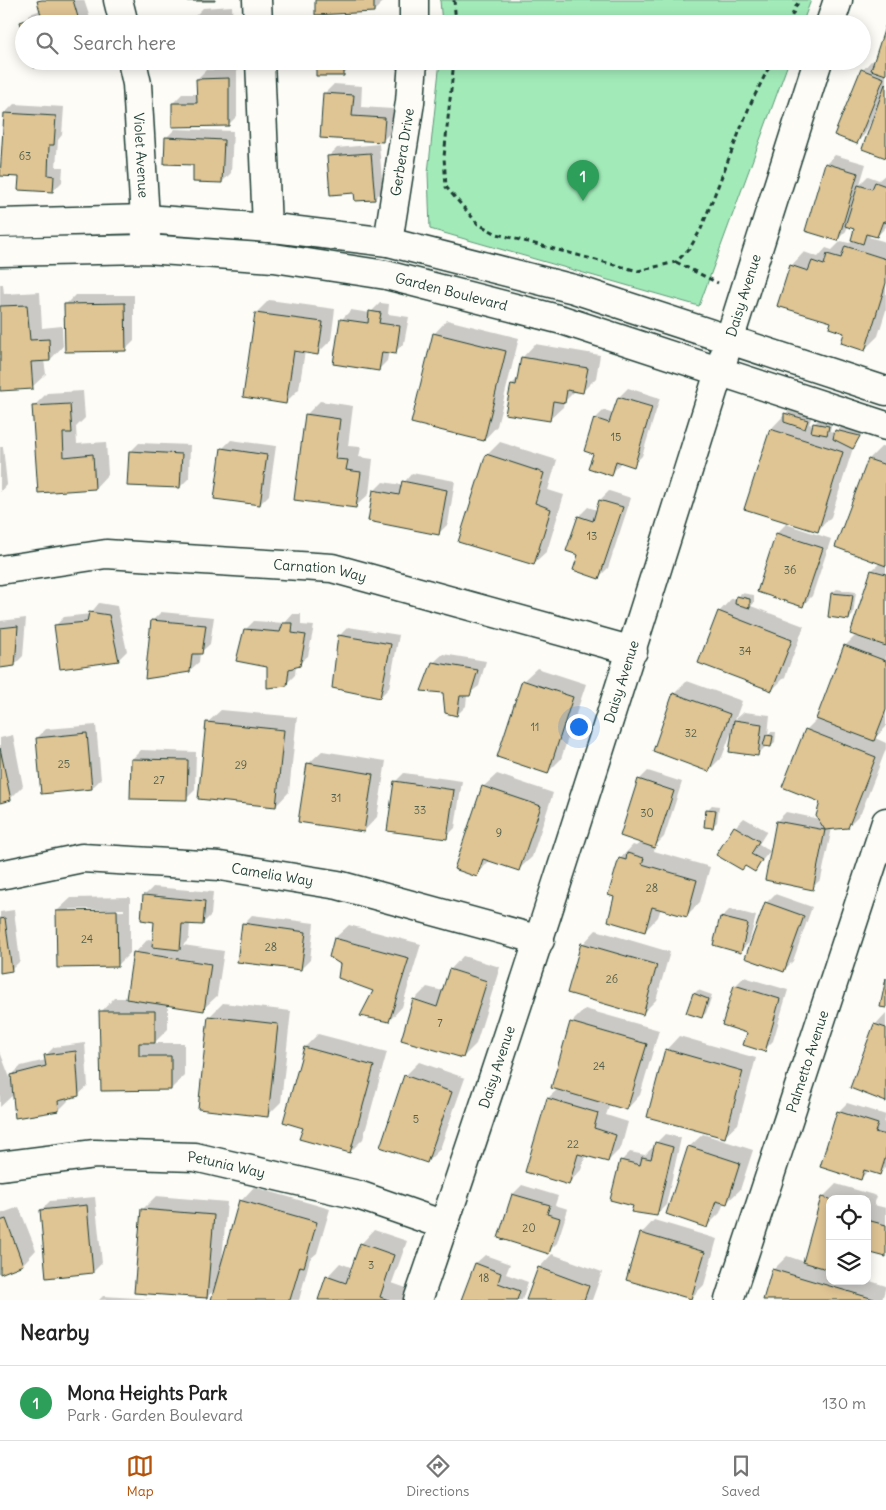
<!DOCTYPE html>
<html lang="en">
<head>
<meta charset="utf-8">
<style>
	:root { --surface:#fff; --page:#f6f6f6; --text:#222; --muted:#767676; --line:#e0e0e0; --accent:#b45309 }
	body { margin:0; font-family:Delius,sans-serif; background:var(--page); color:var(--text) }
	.controls { position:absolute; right:15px; bottom:15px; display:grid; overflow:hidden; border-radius:10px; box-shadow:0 2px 12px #0003 }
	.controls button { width:45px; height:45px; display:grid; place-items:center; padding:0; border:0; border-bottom:1px solid var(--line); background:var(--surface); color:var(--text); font:25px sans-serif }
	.you { position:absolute; left:578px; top:726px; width:18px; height:18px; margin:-12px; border:4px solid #fff; border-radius:50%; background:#1a73e8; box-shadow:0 0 0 8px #1a73e833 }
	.badge { display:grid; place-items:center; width:32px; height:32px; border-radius:50%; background:var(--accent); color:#fff; font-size:16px; font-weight:700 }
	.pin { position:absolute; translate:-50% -41px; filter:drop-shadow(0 1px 2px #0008) }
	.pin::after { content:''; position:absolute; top:26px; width:18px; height:15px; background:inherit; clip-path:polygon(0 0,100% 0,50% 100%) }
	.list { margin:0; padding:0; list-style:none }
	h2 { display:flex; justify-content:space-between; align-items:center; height:65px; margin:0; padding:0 20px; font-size:21px }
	h2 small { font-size:16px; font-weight:400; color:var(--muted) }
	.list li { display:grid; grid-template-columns:32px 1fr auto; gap:15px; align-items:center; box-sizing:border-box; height:75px; padding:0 20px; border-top:1px solid var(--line) }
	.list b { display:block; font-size:19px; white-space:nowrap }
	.list p { margin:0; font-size:16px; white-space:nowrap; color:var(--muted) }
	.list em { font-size:16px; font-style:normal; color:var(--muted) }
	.icon { flex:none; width:28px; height:28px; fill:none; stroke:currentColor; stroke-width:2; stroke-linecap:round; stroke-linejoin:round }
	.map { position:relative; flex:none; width:886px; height:1300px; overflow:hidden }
	.search { position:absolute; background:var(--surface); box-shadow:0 2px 12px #0003; left:15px; right:15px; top:15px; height:55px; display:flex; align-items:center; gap:12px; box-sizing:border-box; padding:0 18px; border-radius:28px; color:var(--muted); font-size:19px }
	.sheet { height:140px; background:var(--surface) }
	nav { display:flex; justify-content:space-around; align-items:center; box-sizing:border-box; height:70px; border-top:1px solid var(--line); background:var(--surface); font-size:14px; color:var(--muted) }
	nav a { display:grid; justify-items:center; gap:2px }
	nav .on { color:var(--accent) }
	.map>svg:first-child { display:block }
	.green { fill:#a2ebb9; stroke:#609476 }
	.shadow { fill:#0003; fill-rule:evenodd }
	.building { fill:#dfc494; stroke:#1f3d34 }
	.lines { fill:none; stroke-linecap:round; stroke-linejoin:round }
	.minor-casing { stroke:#1f3d34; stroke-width:31 }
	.path { stroke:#1f3d34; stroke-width:3; stroke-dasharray:5 4; stroke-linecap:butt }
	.minor { stroke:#fdfcf7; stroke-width:28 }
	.labels { text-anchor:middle; stroke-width:4; stroke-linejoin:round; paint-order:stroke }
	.number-label { font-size:11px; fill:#4f5f4c }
	.street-label { font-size:14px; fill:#1f3d34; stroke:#fdfcf7 }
</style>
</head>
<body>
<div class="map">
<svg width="886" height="1300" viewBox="0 0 886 1300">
	<rect width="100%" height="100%" fill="#fdfcf7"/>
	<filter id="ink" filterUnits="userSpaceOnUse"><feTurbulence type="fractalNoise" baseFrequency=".02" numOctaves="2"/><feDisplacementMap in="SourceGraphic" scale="10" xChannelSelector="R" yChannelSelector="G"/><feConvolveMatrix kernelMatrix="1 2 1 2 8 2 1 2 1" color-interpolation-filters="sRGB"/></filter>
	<g filter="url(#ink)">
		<!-- green -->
		<path class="green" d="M440 0H811L802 24H442Z
			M440 61H789L699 306 430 229 428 173Z"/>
		<!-- shadow -->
		<path class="shadow" d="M40 0H84L92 24 21 23 30 14 41 10 39 2Z
			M316 0H383V2L374 11Z
			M232 6 233 24H195L194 17 203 8Z
			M326 19H353L352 24H321Z
			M886 28V157L873 122 871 121 865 134 856 143 835 134 863 70 871 61 875 62Z
			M317 61H352V66L343 75Z
			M206 70H237V116L228 125 173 103 182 94H198L197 79Z
			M334 84 362 86 361 107 393 109 391 132 382 141 322 137 325 93Z
			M14 104 64 107 62 135 58 140 56 167H63L62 182 53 191 20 176 5 113Z
			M175 129 233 131 231 173 222 182 195 164 166 138Z
			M379 144 383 190 374 199 355 192 328 157 337 148Z
			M835 155 866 164 860 184 868 176 879 180 886 174V227L877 236 871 234 869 237 886 242V310L878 336 865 349 832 321 791 266 804 252 818 257 826 248 832 250 841 241 849 243 853 240 856 228 848 226 846 231 837 240 826 164Z
			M0 284H3L4 294 40 292 42 328 62 326 63 346 50 360H44L46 374 32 387 0 390Z
			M75 295H134V341L125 350 66 304Z
			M269 300 335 309 331 340 318 353 305 351 299 389 286 402 256 313Z
			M380 303 389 304 388 314 409 317 404 343 395 352 389 351 387 361 378 370 342 319 351 310 370 313Z
			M447 320 519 338 497 426 484 440 434 334Z
			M535 344 600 355 596 378 583 391 576 390 564 402 563 407 549 420 512 384 518 378 522 358Z
			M628 388 660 398 642 456 633 465 621 462 611 475 594 453 595 419 604 410 614 413 619 397Z
			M83 391 85 418 76 427 77 444 106 442 108 474 95 488 39 491 33 407 47 393Z
			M320 401 353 406 348 446 361 447 359 457 373 459 369 494 355 507 306 415Z
			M789 410 812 416 809 424 813 425 818 420 832 422 830 431 836 433 841 427 863 432 853 448 831 517 817 531 771 429Z
			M231 440 276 446 269 495 260 504 222 449Z
			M500 442 557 460 548 490 564 495 547 551 533 564 487 455Z
			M139 443 190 445 189 478 180 487 130 452Z
			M882 446 886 447V727L875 738 886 743V749L861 813 847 827 832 828 821 879 812 888 777 821 786 812 819 819 822 802 784 786 806 730 818 718 845 646 856 635 852 633 872 570 880 563 837 546 869 459Z
			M0 447H3L7 484 0 492Z
			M412 473 455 481 448 524 439 533 374 491 383 482 402 485Z
			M609 491 631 498 608 568 599 577 579 516 588 507 597 510 600 500Z
			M786 524 831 539 812 596 803 605 759 591 777 533Z
			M837 589 856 592 853 615 849 619 832 593Z
			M741 593 754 595V603L751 606 804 626 785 677 772 690 719 612 732 598 737 600Z
			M99 603 117 606 127 651 118 660 55 626 64 617 90 614Z
			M161 612 214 617 210 644 200 653 199 662 189 671 152 621Z
			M293 614H301V625L314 626 308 656 296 666 295 675 286 684 268 666 245 630 254 621 285 623Z
			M26 618 23 656 14 665 0 667V621Z
			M348 627 399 635 389 688 380 697 339 636Z
			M443 654 486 661 479 686 467 695 466 706 457 715 444 692 433 663Z
			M537 668 586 684 561 759 548 772 523 681Z
			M687 681 742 701 735 720 744 712 770 715 768 735 771 732H776L775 742 770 746 767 745 757 755 733 728 722 757 709 770 674 694Z
			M221 710 297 717 289 792 276 806 207 723Z
			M96 725 101 779 92 788 37 738 46 729Z
			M13 735 23 786 10 799 0 801V738Z
			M141 750 196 752 195 790 186 799 132 759Z
			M322 751 386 761 377 817 364 831 308 764Z
			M648 771 682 782 664 837 656 845 654 851 710 867 700 902 686 916 661 908 658 917 645 931 616 896 620 859 633 845 636 846 641 842 639 780Z
			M404 773 462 781 455 828 446 837 395 782Z
			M497 774 553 793 532 857 518 870 490 860 476 876 483 787Z
			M712 805 719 806 717 822 713 826 707 810Z
			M744 818 767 831 759 844 770 851 754 870 735 827Z
			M153 887 213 892 211 915 202 924 190 923 189 939 183 945 224 951 217 996 203 1009 168 1004V1029L154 1043H184V1076L171 1089H102L101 1012 114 998H128L135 953 148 939 154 940 155 920 144 896Z
			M775 894 812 907 793 961 784 970 766 903Z
			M130 897V953L117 966 57 911 71 898ZM69 909H124V911L69 912Z
			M730 909 756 916 749 943 740 951 721 918Z
			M14 910 20 961 11 970 0 971V912Z
			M252 915 314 923 310 960 301 969 243 924Z
			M349 925 421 944 402 1007 389 1021 375 990 330 957 335 938Z
			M596 930 670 952 656 1000 642 1014 583 944Z
			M463 956 500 967 476 1044 463 1057 414 1000 427 987 443 991 450 970Z
			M744 977 788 990 773 1041 764 1050 748 1032 735 986Z
			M698 990 712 995 706 1013 701 1017 694 994Z
			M223 1003 291 1011 281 1102 267 1116 209 1017Z
			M585 1009 659 1030 640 1095 627 1109 610 1104 606 1115 628 1122 621 1148 608 1161 586 1155 581 1170 568 1184 548 1098 558 1089 553 1087 572 1022Z
			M886 1013V1100L875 1025Z
			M318 1034 387 1052 363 1139 350 1152 304 1127 305 1047Z
			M679 1036 756 1058 738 1124 724 1137 666 1050Z
			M85 1043 88 1086 78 1095 67 1098 68 1101 59 1110 14 1094 0 1107V1052L12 1083V1075L21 1066 46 1060 45 1056 54 1047Z
			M419 1062 465 1078 440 1149 427 1162 405 1076Z
			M847 1103 886 1115 884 1123 886 1124V1167L880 1173 869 1170 861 1178 838 1112Z
			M665 1134 681 1138 666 1205 657 1214 621 1161 630 1152 645 1155 652 1148 655 1149 656 1143Z
			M703 1134 753 1150 740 1190 726 1203 724 1202 720 1213 707 1226 689 1147Z
			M836 1184 877 1196 874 1205 886 1208V1256L867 1251V1199H830V1281L867 1280 886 1286 882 1300H764L773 1270 787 1256 805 1262 822 1198Z
			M522 1185 558 1196 555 1205 568 1209 557 1243 548 1252 513 1194Z
			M254 1187 330 1209 317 1253 310 1259 299 1300H212L216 1288 207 1297 143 1209 156 1196 227 1202 222 1260 241 1201Z
			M95 1197 102 1263 93 1272 41 1210 50 1201Z
			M19 1207 36 1250 23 1264 0 1273V1214Z
			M654 1220 717 1239 704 1285 691 1298 641 1234Z
			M374 1230 407 1241 392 1283 409 1289 406 1300H319L327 1277 340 1263 353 1268 361 1244Z
			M552 1254 602 1272 592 1300H528L539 1268Z
			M485 1255 510 1264 506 1274 528 1282 522 1300H462L476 1263Z
			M103 1296 153 1299 99 1300Z"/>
		<!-- building -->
		<path class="building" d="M42 0H73L80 24H24V35L20 22 41 15 37 1Z
			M184 0H215V1H184Z
			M315 0H374V12L315 15Z
			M223 15 224 24H193V17Z
			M886 24V75L871 70Z
			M32 61H56L34 68Z
			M196 61H226V64L196 66Z
			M316 61H344V76H316Z
			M861 69 884 78 857 144 834 135Z
			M229 78V126L172 127V103H197L196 79Z
			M885 84 886 85V158L862 149Z
			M323 93 354 95 352 116 385 118 383 142 320 138Z
			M4 113 56 116 54 145H49L48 175 54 176 53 192 18 190 19 177 0 176Z
			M165 137 224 140 222 183 193 182V165L164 164Z
			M371 153 375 200 355 201 354 193 330 195 327 156Z
			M825 163 858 173 838 241 805 231Z
			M875 182 886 186V223L883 221 877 237 866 234 863 244 851 240 854 229 845 226 858 185 872 189Z
			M845 246 886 259V283L865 351 841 343 844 333 829 328 831 322 777 306 790 265 808 271 812 261 824 265 827 254 841 258Z
			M125 303 126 351 65 352 64 304Z
			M27 305 30 340 49 339 50 361 31 362 33 389 0 391V306Z
			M369 311 381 313 379 323 400 326 396 354 382 352 379 371 333 364 340 319 368 323Z
			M255 313 323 322 318 355 294 351 286 404 243 397Z
			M433 333 506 351 484 441 411 423Z
			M521 357 588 368 583 393 567 390 565 403 553 401 550 421 505 414 511 384 516 385Z
			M618 397 652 407 634 467 616 461 612 476 588 468 593 454 584 451 594 418 609 423Z
			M70 404 72 433H63L64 457 93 454 95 489 38 493 32 406Z
			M784 413 808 420 805 429 784 422Z
			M305 414 340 419 335 459 348 460 346 470 361 472 356 508 294 500Z
			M813 423 829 426 827 435 811 432Z
			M770 429 843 452 818 532 744 509Z
			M835 430 860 436 853 449 833 439Z
			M221 448 267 455 260 505 214 499Z
			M129 451 182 454 180 488 127 486Z
			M486 454 544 473 535 503 551 509 534 565 458 542Z
			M868 459 886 465V566L835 547Z
			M402 481 447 490 439 535 368 521 373 490 399 495Z
			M599 500 623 507 599 579 573 570 578 555 566 551 578 516 593 521Z
			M776 533 823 548 803 607 757 592Z
			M871 570 886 574V646L850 634Z
			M831 593 853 595 849 620 828 617Z
			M736 596 750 599V608L735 604Z
			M718 611 792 640 772 691 698 663Z
			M89 612 109 615 119 661 60 669 54 625 87 622Z
			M151 620 206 625 202 654H192L190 672 145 679Z
			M283 623H293L292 633 306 635 300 666 289 669 287 686 267 688V667L236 661 244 629 280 632Z
			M18 626 15 666 0 668V628Z
			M338 635 391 644 380 698 332 688Z
			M844 645 886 661V710L874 741 816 719Z
			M432 662 478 670 470 696H460L457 716 445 713 443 693 421 691Z
			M522 680 573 697 548 774 497 757Z
			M673 693 730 714 709 772 653 751Z
			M734 720 762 724 758 756 729 752Z
			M206 722 284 730 276 807 198 799Z
			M805 729 876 757 848 828 825 830 816 816 820 802 782 787Z
			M87 733 92 789 41 794 36 738Z
			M766 735 773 736 771 747 763 746Z
			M0 748 11 800 0 803Z
			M131 759 188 760 187 800 130 799Z
			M307 763 373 774 364 832 298 822Z
			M638 779 674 791 655 848 620 836Z
			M394 781 454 790 447 839 387 831Z
			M482 786 541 806 519 871 483 859 477 877 454 869Z
			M706 809 716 810 713 828 704 827Z
			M776 821 825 830 813 890 765 880Z
			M734 826 759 841 751 854 762 860 755 872 745 866 742 870 716 855Z
			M627 853 644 858 642 864 697 880 687 917 652 907 645 932 608 921 614 897 608 895 619 858 626 860Z
			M143 895 205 901 203 925 182 924 180 950 152 947 154 922 141 920Z
			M765 902 804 916 784 972 745 958Z
			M117 910 118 967 57 968 56 911Z
			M720 917 748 924 741 953 713 945Z
			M5 918 12 971 0 973V919Z
			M242 923 306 932 301 970 237 962Z
			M334 938 409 958 389 1022 360 1016 373 991 338 978 340 964 329 957Z
			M581 943 657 965 643 1015 567 993Z
			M133 952 211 964 204 1011 126 999Z
			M449 969 487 981 463 1058 401 1040 413 999 437 1007Z
			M886 978V1008L880 1007Z
			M734 985 780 999 765 1052 743 1045 747 1033 722 1025Z
			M693 993 708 999 702 1018 686 1013Z
			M99 1011H155V1043H139V1056H171V1090L101 1091Z
			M208 1016 278 1024 268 1117 198 1109Z
			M570 1022 647 1044 627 1110 551 1088Z
			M874 1024 886 1028V1102L850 1088Z
			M304 1047 374 1066 350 1153 299 1139 303 1128 283 1122Z
			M665 1049 743 1071 725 1138 647 1117Z
			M76 1051 79 1096 58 1101 59 1111 15 1118 11 1075 46 1066 44 1055Z
			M404 1075 452 1092 427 1163 380 1147Z
			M547 1098 598 1113 594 1128 616 1135 608 1162 578 1154 569 1185 525 1172Z
			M837 1111 878 1124 875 1132 886 1135V1156L880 1175 864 1170 861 1180 820 1167Z
			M655 1142 673 1147 657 1216 631 1212 633 1206 610 1200 620 1160 640 1165 642 1157 651 1159Z
			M688 1146 740 1163 727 1204 716 1201 707 1228 666 1214Z
			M512 1194 550 1205 547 1214 560 1218 549 1254 498 1238Z
			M821 1197 830 1199V1270L803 1262Z
			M239 1200 317 1222 304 1267 300 1266 290 1300H211Z
			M87 1205 93 1273 46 1278 40 1210Z
			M141 1209 214 1215 207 1298 134 1293Z
			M6 1219 23 1265 0 1274V1221Z
			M867 1220 886 1225V1257L867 1252Z
			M640 1233 705 1252 691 1299 626 1280Z
			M360 1243 394 1255 380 1297 389 1300H318L326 1276 346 1283Z
			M475 1263 501 1273 498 1283 520 1291 517 1300H461Z
			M538 1267 589 1286 584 1300H526Z
			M772 1269 874 1299V1300H763Z"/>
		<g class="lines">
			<defs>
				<g id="minor">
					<path d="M118 0 124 24"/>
					<path d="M257 0 258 24"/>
					<path d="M414 24V0"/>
					<path d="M830 24 838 0"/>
					<path id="s1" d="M132 61 137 84 146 236"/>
					<path d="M260 61 267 228"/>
					<path d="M0 223 146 219 282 229 388 242 574 289 886 391"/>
					<path id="s2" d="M388 242 410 102 413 61"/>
					<path id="s3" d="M0 252 146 249 274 258 386 275 562 320 886 426"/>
					<path id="s4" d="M0 570 106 554 332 568 633 651"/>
					<path id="s5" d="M0 875 82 858 220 866 338 885 540 940"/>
					<path id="s6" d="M0 1166 95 1154 195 1157 358 1195 444 1225"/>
					<path id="s7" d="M418 1300C560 890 685 474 818 61"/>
					<path id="s8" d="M729 1300 886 822"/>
				</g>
			</defs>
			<!-- minor casing -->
			<use href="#minor" class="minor-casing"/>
			<!-- path -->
			<path class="path" d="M454 0 456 24
				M788 24 799 0
				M454 61 444 157 446 187 478 224 497 234 638 271 676 262 690 248 701 229 750 105 772 61
				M676 262 718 283"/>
			<!-- minor -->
			<use href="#minor" class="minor"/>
		</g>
	</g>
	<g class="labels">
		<!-- number labels -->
		<g class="number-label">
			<text x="25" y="160">63</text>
			<text x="616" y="441">15</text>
			<text x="592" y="540">13</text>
			<text x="790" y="574">36</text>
			<text x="745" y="655">34</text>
			<text x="535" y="731">11</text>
			<text x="691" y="737">32</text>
			<text x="64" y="768">25</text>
			<text x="241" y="769">29</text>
			<text x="159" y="784">27</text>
			<text x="336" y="802">31</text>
			<text x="420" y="814">33</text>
			<text x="647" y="817">30</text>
			<text x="499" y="837">9</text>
			<text x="652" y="892">28</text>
			<text x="87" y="943">24</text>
			<text x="271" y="951">28</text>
			<text x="612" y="983">26</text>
			<text x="440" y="1027">7</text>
			<text x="599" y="1070">24</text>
			<text x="416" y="1123">5</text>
			<text x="573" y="1148">22</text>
			<text x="529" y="1232">20</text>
			<text x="371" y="1269">3</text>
			<text x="484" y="1282">18</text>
		</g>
		<!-- street labels -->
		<g class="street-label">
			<text dy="5" stroke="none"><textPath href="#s2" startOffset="91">Gerbera Drive</textPath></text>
			<text dy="5" stroke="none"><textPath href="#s1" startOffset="95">Violet Avenue</textPath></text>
			<text dy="5" stroke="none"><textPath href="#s3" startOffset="455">Garden Boulevard</textPath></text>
			<text dy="5" stroke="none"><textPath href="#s7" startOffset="1056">Daisy Avenue</textPath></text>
			<text dy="5" stroke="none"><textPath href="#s4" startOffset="322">Carnation Way</textPath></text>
			<text dy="5" stroke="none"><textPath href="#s7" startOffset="651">Daisy Avenue</textPath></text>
			<text dy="5" stroke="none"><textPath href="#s5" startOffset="275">Camelia Way</textPath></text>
			<text dy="5" stroke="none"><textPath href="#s8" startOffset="251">Palmetto Avenue</textPath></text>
			<text dy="5" stroke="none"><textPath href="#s7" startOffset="246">Daisy Avenue</textPath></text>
			<text dy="5" stroke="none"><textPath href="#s6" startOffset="228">Petunia Way</textPath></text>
		</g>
	</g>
</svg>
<div class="controls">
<button><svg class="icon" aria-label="locate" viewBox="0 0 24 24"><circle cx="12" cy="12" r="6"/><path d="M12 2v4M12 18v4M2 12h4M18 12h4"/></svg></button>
<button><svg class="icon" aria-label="layers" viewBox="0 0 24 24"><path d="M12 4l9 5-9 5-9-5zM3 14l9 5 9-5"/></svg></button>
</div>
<div class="you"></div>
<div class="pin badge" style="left:583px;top:201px;background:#2e9e5b">1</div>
<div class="search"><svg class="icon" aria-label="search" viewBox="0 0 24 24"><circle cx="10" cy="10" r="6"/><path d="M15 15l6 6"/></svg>Search here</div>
</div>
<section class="sheet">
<h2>Nearby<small></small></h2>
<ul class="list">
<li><span class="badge" style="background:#2e9e5b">1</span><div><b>Mona Heights Park</b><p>Park · Garden Boulevard</p></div><em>130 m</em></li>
</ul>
</section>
<nav>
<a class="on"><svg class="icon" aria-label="map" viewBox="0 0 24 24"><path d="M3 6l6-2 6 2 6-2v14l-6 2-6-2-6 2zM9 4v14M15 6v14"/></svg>Map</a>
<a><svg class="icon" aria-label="directions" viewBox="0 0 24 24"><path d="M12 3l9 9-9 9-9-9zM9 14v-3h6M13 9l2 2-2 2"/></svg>Directions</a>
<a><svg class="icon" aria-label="saved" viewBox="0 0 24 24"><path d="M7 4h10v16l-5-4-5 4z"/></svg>Saved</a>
</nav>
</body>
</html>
